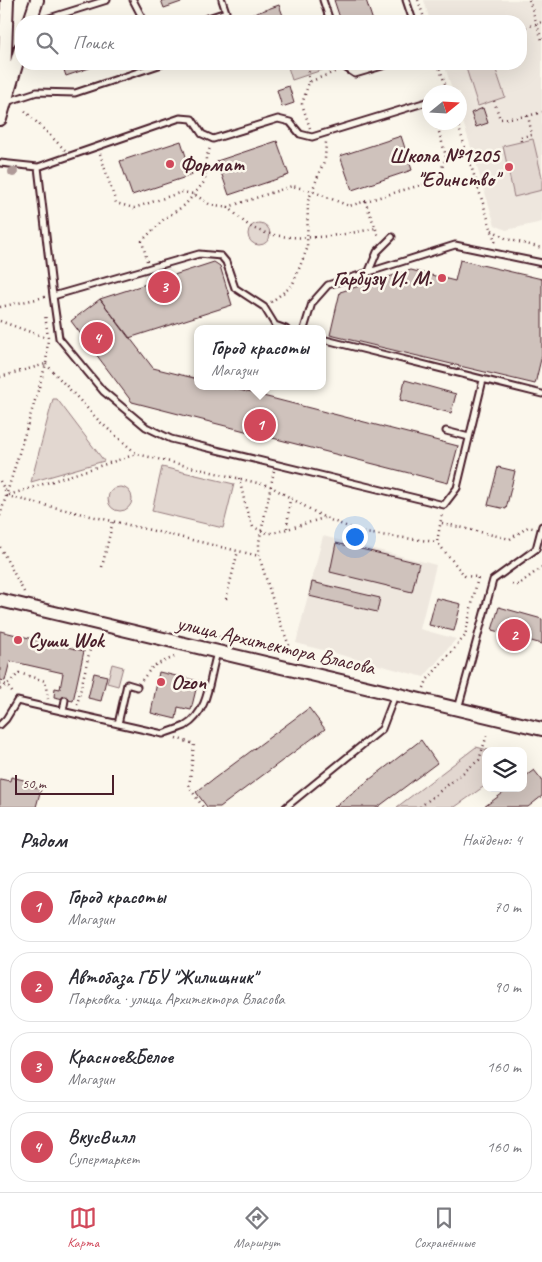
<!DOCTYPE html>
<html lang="ru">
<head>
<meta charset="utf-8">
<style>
	:root { --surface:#fff; --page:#f7f7f7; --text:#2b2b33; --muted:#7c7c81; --line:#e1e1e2; --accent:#d1495b }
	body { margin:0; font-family:Caveat,sans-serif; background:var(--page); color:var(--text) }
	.controls { position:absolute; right:15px; bottom:15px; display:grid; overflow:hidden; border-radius:10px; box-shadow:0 5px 20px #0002 }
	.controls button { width:45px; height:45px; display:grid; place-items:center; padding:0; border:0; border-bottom:1px solid var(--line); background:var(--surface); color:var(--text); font:25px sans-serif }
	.compass { position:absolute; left:422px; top:85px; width:45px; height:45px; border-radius:50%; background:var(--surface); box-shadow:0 5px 20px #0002; rotate:72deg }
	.scale { position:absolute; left:15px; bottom:12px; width:99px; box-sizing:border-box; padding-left:5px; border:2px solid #4a1f2b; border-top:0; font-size:14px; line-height:18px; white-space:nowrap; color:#4a1f2b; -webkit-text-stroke:4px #fbf7ec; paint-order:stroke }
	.you { position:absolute; left:354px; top:536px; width:18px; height:18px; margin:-12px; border:4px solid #fff; border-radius:50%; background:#1a73e8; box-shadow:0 0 0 8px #1a73e833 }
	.badge { display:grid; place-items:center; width:32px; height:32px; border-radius:50%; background:var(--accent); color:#fff; font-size:16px; font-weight:700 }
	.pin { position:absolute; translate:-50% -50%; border:2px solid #fff; box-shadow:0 1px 5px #0006 }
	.popup { position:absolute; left:194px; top:325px; width:132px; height:65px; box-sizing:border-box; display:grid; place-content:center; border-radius:10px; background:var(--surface); filter:drop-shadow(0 1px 4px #0005); font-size:16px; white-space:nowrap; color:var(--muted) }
	.popup b { font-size:19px; color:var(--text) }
	.popup::after { content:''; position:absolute; left:50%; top:100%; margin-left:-10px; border:10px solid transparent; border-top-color:var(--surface) }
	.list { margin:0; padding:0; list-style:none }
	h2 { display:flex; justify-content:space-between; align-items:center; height:65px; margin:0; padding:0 20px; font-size:21px }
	h2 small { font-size:16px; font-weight:400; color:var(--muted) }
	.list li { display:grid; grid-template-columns:32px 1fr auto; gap:15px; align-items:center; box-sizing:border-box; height:70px; margin:0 10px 10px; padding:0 10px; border:1px solid var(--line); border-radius:20px }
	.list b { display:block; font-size:19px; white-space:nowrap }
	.list p { margin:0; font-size:16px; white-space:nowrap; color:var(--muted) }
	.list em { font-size:16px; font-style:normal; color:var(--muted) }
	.icon { flex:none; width:28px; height:28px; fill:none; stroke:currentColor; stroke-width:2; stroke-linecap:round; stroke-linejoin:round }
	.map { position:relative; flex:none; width:542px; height:807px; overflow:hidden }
	.search { position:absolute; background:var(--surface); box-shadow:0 5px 20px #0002; left:15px; right:15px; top:15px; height:55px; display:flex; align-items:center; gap:12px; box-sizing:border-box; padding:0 18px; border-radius:20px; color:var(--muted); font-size:19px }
	.sheet { height:385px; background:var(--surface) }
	nav { display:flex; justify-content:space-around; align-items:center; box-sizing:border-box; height:70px; border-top:1px solid var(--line); background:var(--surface); font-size:14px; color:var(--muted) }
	nav a { display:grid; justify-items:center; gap:2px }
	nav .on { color:var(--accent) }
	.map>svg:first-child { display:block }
	.built { fill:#eee7de }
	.green { fill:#e2d7d0; stroke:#967b7e }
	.building { fill:#cfc2bc; stroke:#4a1f2b }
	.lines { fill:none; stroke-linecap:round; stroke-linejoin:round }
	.service-casing { stroke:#4a1f2b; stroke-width:9 }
	.tertiary-casing { stroke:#4a1f2b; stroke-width:16 }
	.path { stroke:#4a1f2b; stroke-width:2.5; stroke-dasharray:1 4; stroke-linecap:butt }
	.service { stroke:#fbf7ec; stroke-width:5 }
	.tertiary { stroke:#fbf7ec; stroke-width:12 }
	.tree { fill:#af9a98 }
	.poi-dot { fill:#d1495b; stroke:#fbf7ec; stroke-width:2 }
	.labels { text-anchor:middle; stroke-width:5; stroke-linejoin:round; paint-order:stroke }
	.poi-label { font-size:21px; font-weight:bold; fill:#4a1f2b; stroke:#fbf7ec; text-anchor:start }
	.street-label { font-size:21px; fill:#4a1f2b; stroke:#fbf7ec }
</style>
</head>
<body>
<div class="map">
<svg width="542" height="807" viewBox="0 0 542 807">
	<rect width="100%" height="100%" fill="#fbf7ec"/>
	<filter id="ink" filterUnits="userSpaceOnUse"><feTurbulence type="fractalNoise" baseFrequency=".02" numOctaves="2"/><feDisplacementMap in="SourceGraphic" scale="10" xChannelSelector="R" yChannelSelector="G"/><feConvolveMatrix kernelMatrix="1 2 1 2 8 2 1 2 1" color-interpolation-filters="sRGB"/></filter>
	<g filter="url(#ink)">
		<!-- built -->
		<path class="built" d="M424 0H542V222L506 230 495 225 460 112V92H453L444 64H521V21H430Z
			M323 536 436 565 420 629 456 639 424 677 296 643Z"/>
		<!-- green -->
		<path class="green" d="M287 64H327L328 68 292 80Z
			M480 64H494L505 97 478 106 466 68Z
			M533 139 542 177V190L514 197 503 146Z
			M248 234a11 11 0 1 1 22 0a11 11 0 1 1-22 0Z
			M53 399H57L104 461 31 482Z
			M162 467 234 484 223 528 152 511Z
			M108 499a12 12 0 1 1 24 0a12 12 0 1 1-24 0Z
			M112 664 123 667 118 686 107 683Z
			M476 747 492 751H486V785L455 807H397Z"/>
		<!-- building -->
		<path class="building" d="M161 0H187L164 8Z
			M334 0H366L373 21H341Z
			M279 5 285 21H246L245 17Z
			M62 64H101L66 76Z
			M289 86 294 103 282 107 277 90Z
			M483 108 488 123 476 127 471 113Z
			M401 136 412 170 352 190 340 156Z
			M181 141 192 175 132 195 120 161Z
			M277 141 289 175 229 195 217 161Z
			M460 260 542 279V355L535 384 330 335 340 292 411 270 455 281Z
			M214 262 220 266 232 305 129 338 100 299Z
			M100 299 153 368 198 379V386H224L458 446 448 483 132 402 71 321Z
			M405 380 456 394 451 413 400 400Z
			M498 467 515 471 506 509 488 505Z
			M336 543 419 563 412 592 330 572Z
			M312 582 380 598 377 612 309 596Z
			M436 598 461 604 454 631 429 625Z
			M499 607 542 619V644L492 630Z
			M0 631 84 651 73 701 54 697 55 688 60 689 63 673 10 661 5 681 0 680Z
			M159 672 198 681 191 710 178 707 176 719 151 713Z
			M94 673 107 676 101 701 88 698Z
			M309 708 325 729 220 807H207L196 792Z
			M421 740 437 763 378 807H334Z
			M534 770 542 780V796L528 807H484L510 788H523V778Z
			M11 777 28 781 27 785 41 789 36 807H0V779L10 781Z"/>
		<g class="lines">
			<defs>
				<path id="service" d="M133 0 144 21
					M323 0 330 21
					M406 0 413 21
					M32 16 43 20 107 0
					M199 21 226 12 222 0
					M345 64 346 68 355 74 389 64
					M6 102 37 92 75 93 162 64
					M0 163 38 167 53 296 199 254 221 256 226 262 235 288 264 307 275 325 286 329
					M38 167 180 118 192 119 202 134 213 139 278 119 290 122 300 134 312 137 430 101
					M369 271 377 252 392 237
					M53 296 59 338 103 391 146 427 171 439 444 505 457 488 483 380
					M304 329 312 303 328 285 455 245 542 263
					M322 339 542 394
					M446 431 469 437
					M458 709 493 580 536 549 542 526
					M63 711 65 700
					M118 724 127 684 137 687
					M0 725 6 719 17 701 163 734C170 731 178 729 185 726 210 711 209 677 217 653
					M286 807 382 729 395 695"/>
				<path id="tertiary" d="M30 21 37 0
					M3 103 7 0
					M0 119 21 48
					M0 600 542 729"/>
			</defs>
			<!-- service casing -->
			<use href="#service" class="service-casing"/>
			<!-- tertiary casing -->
			<use href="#tertiary" class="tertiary-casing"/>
			<!-- path -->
			<path class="path" d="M418 0 425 21
				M529 0 542 40
				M521 29 542 22
				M438 64 448 92
				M309 82 308 75 311 64
				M494 101 500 119 528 116
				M25 111 65 150
				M457 122 496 244
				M310 128 302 104 309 82 337 71
				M521 141 520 137 532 135 528 116 542 112
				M100 154 116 203 134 208 182 192 194 194 209 204 228 207 292 186 312 191 349 206 438 180 446 156 436 122
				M365 201 379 237
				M228 207C235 213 243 222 251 227 284 245 341 236 376 228
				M492 230 507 239 542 248
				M147 261 142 241 164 219 185 205 205 181 206 158 210 148
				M271 302 292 286 307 249 308 201 325 159 326 141
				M0 307 45 297
				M0 321 47 338
				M46 364 100 422 137 454 270 486 325 518 364 533 437 542 442 514
				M0 377 46 364
				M274 471 259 542V556L278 617 292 653
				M239 478 247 512 253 527 267 533H274L324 518
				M0 481 7 494
				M9 495 137 454
				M7 496 259 556
				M0 516 46 364 48 338 45 314
				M442 523 510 539 528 527 533 528
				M287 528 290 498
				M0 547 24 592
				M102 567 113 521
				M512 584 518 585 542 567
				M226 599 238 551
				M194 632 286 651
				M142 680 153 666 177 656
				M0 683 7 685 14 695
				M424 688 427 680 465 636 478 577 465 576 437 542
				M0 689 7 685 19 673 45 681 48 699
				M77 705 93 637
				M176 738 194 744 189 787 203 807
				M420 807 479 760 488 732"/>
			<!-- service -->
			<use href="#service" class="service"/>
			<!-- tertiary -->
			<use href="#tertiary" class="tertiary"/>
		</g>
		<!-- trees -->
		<circle class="tree" cx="13" cy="172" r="5"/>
	</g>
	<!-- markers -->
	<g class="poi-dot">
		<circle cx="170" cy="164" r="5"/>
		<circle cx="509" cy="167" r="5"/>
		<circle cx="442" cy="278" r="5"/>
		<circle cx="18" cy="640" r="5"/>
		<circle cx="161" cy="682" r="5"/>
	</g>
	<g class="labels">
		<!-- poi labels -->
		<g class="poi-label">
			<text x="499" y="162" text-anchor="end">Школа №1205<tspan x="499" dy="24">"Единство"</tspan></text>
			<text x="180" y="171">Формат</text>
			<text x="432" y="285" text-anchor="end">Гарбузу И. М.</text>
			<text x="28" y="647">Суши Wok</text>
			<text x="171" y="689">Ozon</text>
		</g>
		<!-- street labels -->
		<g class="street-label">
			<text transform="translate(276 645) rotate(13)" y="7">улица Архитектора Власова</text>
		</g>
	</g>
</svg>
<div class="controls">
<button><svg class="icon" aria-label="layers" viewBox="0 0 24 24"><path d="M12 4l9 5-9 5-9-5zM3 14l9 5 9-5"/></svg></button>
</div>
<svg class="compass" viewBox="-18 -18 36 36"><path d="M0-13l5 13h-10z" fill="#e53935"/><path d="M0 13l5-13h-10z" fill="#7c7c81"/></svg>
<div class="scale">50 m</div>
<div class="you"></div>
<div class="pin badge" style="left:260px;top:425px">1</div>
<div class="popup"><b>Город красоты</b>Магазин</div>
<div class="pin badge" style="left:514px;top:635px">2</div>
<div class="pin badge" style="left:164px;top:287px">3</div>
<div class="pin badge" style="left:97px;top:338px">4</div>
<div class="search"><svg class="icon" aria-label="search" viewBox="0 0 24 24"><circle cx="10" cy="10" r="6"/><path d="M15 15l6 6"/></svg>Поиск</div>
</div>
<section class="sheet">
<h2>Рядом<small>Найдено: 4</small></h2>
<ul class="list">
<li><span class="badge">1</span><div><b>Город красоты</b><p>Магазин</p></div><em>70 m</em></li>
<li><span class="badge">2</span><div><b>Автобаза ГБУ &quot;Жилищник&quot;</b><p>Парковка · улица Архитектора Власова</p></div><em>90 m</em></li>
<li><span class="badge">3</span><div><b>Красное&amp;Белое</b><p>Магазин</p></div><em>160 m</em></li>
<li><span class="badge">4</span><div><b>ВкусВилл</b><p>Супермаркет</p></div><em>160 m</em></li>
</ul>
</section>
<nav>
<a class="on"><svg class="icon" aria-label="map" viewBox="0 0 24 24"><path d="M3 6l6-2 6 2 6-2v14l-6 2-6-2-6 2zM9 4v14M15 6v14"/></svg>Карта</a>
<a><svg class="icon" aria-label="directions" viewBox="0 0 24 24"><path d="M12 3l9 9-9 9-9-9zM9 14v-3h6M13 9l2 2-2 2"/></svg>Маршрут</a>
<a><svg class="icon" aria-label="saved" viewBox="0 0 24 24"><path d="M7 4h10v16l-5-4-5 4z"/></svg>Сохранённые</a>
</nav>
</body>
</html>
